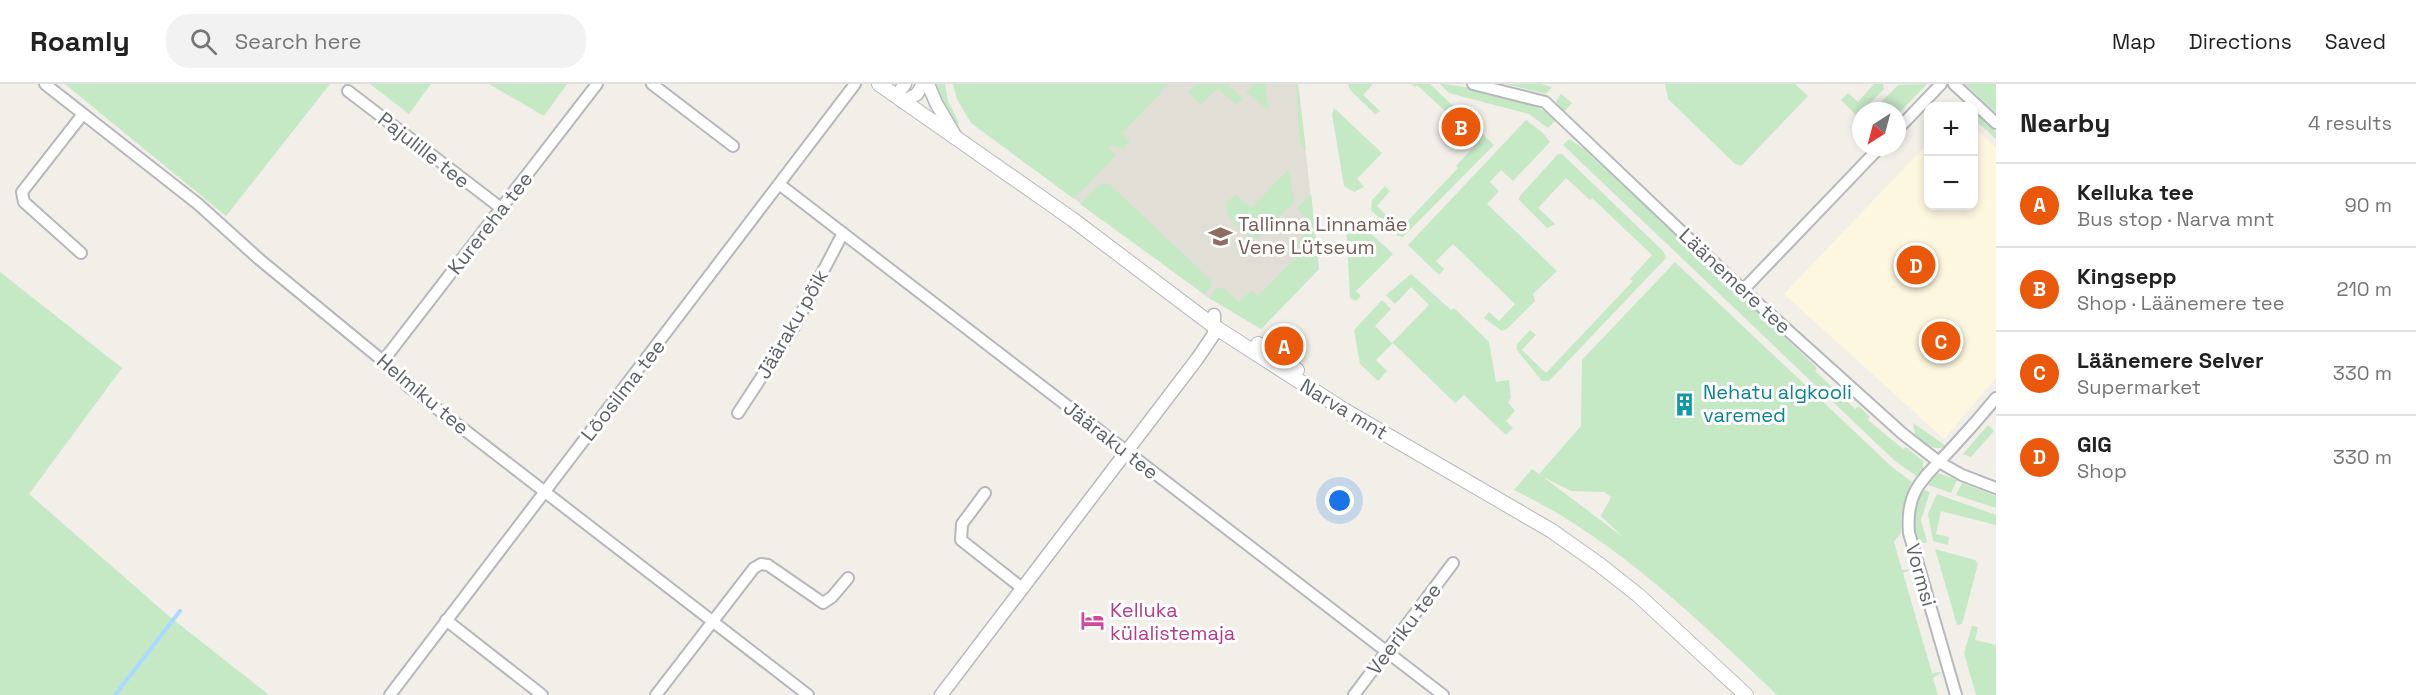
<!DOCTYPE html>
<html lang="en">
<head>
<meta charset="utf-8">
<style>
	:root { --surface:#fff; --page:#f2f2f2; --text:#222; --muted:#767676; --line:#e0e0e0; --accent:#ea580c }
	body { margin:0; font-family:"Space Grotesk",sans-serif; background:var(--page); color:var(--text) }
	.controls { position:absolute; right:18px; top:18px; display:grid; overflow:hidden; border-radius:12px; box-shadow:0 3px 9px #0003 }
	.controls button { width:54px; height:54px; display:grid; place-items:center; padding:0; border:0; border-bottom:2px solid var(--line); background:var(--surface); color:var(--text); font:30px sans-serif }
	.compass { position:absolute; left:1852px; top:18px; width:54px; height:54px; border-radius:50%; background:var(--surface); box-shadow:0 3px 9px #0003; rotate:216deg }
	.you { position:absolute; left:1340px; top:417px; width:21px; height:21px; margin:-15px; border:4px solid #fff; border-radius:50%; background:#1a73e8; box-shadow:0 0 0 9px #1a73e833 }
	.badge { display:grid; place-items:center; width:39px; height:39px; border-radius:50%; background:var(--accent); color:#fff; font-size:20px; font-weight:700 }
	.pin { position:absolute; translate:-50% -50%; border:3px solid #fff; box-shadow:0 2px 6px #0006 }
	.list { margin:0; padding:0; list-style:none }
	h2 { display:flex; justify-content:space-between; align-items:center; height:78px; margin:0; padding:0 24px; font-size:26px }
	h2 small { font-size:20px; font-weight:400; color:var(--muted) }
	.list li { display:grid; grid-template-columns:39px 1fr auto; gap:18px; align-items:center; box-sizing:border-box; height:84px; padding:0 24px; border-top:2px solid var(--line) }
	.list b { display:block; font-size:22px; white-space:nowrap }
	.list p { margin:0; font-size:20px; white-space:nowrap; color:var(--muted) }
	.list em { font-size:20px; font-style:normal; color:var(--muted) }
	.icon { flex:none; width:33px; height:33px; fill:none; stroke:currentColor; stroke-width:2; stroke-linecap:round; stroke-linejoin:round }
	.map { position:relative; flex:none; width:1996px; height:611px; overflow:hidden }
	header { display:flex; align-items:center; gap:36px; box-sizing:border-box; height:84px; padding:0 30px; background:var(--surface); border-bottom:2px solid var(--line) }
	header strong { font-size:28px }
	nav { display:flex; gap:33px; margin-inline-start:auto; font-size:21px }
	.search { width:420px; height:54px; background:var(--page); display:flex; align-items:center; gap:15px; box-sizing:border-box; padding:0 21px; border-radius:24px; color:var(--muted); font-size:22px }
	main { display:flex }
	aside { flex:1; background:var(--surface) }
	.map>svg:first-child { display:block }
	.commercial { fill:#fef7e0 }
	.education { fill:#e1ded6 }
	.green { fill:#c5e8c5; fill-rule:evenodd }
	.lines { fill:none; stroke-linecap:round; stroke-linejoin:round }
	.stream { stroke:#aadaff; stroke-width:4 }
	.minor-casing { stroke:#b5b8bc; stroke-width:14 }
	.tertiary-casing { stroke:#b5b8bc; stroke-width:15 }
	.secondary-casing { stroke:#b6babf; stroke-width:16 }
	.minor { stroke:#fff; stroke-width:10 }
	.tertiary { stroke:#fff; stroke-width:12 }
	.secondary { stroke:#fff; stroke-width:14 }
	.labels { text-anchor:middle; stroke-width:6; stroke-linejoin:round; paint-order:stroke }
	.street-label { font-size:20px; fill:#5f6368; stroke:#fff }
	.education-label { font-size:20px; fill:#785e54; stroke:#fff; text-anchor:start }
	.culture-label { font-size:20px; fill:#0d838f; stroke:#fff; text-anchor:start }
	.hotel-label { font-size:20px; fill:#b23c85; stroke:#fff; text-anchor:start }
</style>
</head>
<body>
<header>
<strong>Roamly</strong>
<div class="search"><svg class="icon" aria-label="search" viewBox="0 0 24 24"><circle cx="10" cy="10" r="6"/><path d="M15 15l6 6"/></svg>Search here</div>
<nav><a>Map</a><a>Directions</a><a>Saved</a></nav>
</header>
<main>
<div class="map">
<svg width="1996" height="611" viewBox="0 0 1996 611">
	<rect width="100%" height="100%" fill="#f1efe8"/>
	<!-- commercial -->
	<path class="commercial" d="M1974 43 1996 64V294L1944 355 1784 210 1928 59V122H1974Z"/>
	<!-- education -->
	<path class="education" d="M981 0H1298L1319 185 1261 245 1206 212 1005 63Z"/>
	<!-- green -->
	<path class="green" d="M65 0H330L226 132Z
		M370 0H431L409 30Z
		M489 0H567L544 32Z
		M933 0H945L948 17 959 39 957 40 948 30Z
		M953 0H1169L1122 49 1130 57 1123 65 1111 61 1109 64 1116 71 1074 115 971 39 957 15Z
		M1197 0H1227L1243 15 1236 21 1218 4 1201 21 1188 8Z
		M1253 0H1265L1269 27 1246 8Z
		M1296 0H1298L1306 66 1300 60Z
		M1348 0H1373L1363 11 1380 27 1375 30 1350 6Z
		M1411 0H1430L1494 61 1403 153 1398 152 1371 126 1372 116 1385 102 1390 107 1377 122 1400 145 1458 84 1456 82 1478 58 1417 1 1415 3Z
		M1440 0C1459 0 1524 15 1540 25 1546 28 1550 33 1555 37L1548 44 1529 30 1449 9Z
		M1506 0H1541L1552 3 1546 10Z
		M1665 0H1795L1808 12 1741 82 1734 79 1668 15Z
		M1874 0H1883L1884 5 1857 32 1841 16 1848 9 1858 18Z
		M1927 0 1897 31V27H1872L1898 1Z
		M1965 0H1996V29L1966 1Z
		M1561 10 1572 19 1564 28 1556 18Z
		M1334 24 1382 69 1357 95 1364 103 1354 108 1344 102 1332 30Z
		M1974 27 1996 48V55L1974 35Z
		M1526 36 1542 48 1550 58 1513 97 1501 86 1490 98 1499 107 1487 120 1557 187 1533 210 1535 217 1508 244 1502 247 1484 234 1489 228 1499 237 1515 220 1453 160 1436 177 1444 185 1439 191 1408 161Z
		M1569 55 1584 65 1817 284 1815 287 1855 325 1859 322 1870 333 1868 336 1903 365 1906 363 1923 377V385L1918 393 1895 377 1563 61Z
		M1558 70H1562L1663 167 1666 174 1549 297H1542L1517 266V260L1530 246 1536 251 1522 266 1546 289 1633 197 1630 195 1652 171 1592 114 1590 116 1566 94 1538 124 1555 140 1547 144 1519 116 1520 112Z
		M1289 85 1294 115 1292 120 1259 154H1250L1228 132 1226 119 1235 110 1251 124Z
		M1099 100H1109L1211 196V203L1204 210 1080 120Z
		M1311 110 1319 185 1261 245 1209 214 1216 205 1224 204 1239 218 1251 206 1258 212 1303 166 1297 159 1312 140 1297 124Z
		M1354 134 1393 170 1356 207 1361 212 1356 217 1350 214 1346 137Z
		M1675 178 1892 383 1912 398C1904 415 1900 430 1901 449L1894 458 1902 486 1913 485 1903 489 1932 589 1942 588 1933 594 1938 611H1777C1699 536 1613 453 1514 406L1532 385 1539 390 1581 342 1582 276ZM1543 393 1571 407 1604 408 1611 413 1601 432 1623 453Z
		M0 188 122 284 29 410 170 533 269 611H0Z
		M1411 190 1451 226 1454 224 1489 258 1496 298 1509 296 1511 314 1508 318 1515 327 1506 337 1513 344 1506 351 1464 311 1455 319 1393 259 1376 276 1387 287 1378 297 1360 280 1354 246 1382 216 1391 225 1375 242 1392 259 1429 221 1411 203 1395 220 1386 211Z
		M1913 339 1946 362C1933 369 1924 358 1915 350Z
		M1988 341 1994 347 1971 373 1963 370Z
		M1938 389 1957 396 1951 409 1926 400Z
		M1962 399 1996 412V424L1956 411Z
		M1922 405 1930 408 1921 436 1927 458 1918 461C1913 440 1912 424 1922 405Z
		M1937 410 1996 431V441L1941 427 1936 450 1949 453 1948 461 1933 457 1928 430Z
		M1935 465 1975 476 1978 480 1962 540 1957 541Z
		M1972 542 1978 543 1975 556 1996 561V611H1976L1964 569Z"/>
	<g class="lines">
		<!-- stream -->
		<path class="stream" d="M115 611 180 527"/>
		<defs>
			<path id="minor" d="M45 0 198 120 259 175 383 277 409 303 808 611
				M652 0 733 62
				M1473 0 1545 18 1743 206 1903 350 1939 378 1962 391 1996 404
				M1954 0 1996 39
				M348 7 501 124
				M1897 46 1941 0
				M779 100 1443 611
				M81 169 24 118 22 108 83 30
				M1743 206 1880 63
				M383 277 597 0
				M738 329 793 245 843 149
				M985 409 962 440 961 456 1022 504
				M446 536 542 611
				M390 611 855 0
				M656 611 754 484 761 480 768 481 823 519 832 513 848 494
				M1354 611 1453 479
				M1956 611 1909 449C1905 404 1926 393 1953 363 1968 347 1982 331 1996 314"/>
			<path id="tertiary" d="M928 0 936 19 956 53
				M896 12 905 0
				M903 18 917 10 923 0
				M941 611 1197 275 1214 250V231"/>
			<path id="secondary" d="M879 0 1072 135 1215 243 1344 326 1552 447 1600 481 1638 511 1746 611
				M1258 260 1297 286"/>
		</defs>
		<!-- minor casing -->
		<use href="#minor" class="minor-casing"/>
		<!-- tertiary casing -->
		<use href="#tertiary" class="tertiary-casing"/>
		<!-- secondary casing -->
		<use href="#secondary" class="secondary-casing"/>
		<!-- minor -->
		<use href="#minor" class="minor"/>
		<!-- tertiary -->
		<use href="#tertiary" class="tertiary"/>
		<!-- secondary -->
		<use href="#secondary" class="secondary"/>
	</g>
	<!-- icons -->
	<defs>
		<symbol id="school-bare" viewBox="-9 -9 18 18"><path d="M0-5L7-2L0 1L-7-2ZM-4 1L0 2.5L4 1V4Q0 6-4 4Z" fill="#8d6e63" stroke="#fff" stroke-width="2.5" paint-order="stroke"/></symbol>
		<symbol id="building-bare" viewBox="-9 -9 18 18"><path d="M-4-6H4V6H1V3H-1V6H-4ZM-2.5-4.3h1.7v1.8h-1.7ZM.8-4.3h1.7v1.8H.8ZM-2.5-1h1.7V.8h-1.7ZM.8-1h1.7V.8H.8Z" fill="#0f9aa8" stroke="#fff" stroke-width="2.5" paint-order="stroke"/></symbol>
		<symbol id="hotel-bare" viewBox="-9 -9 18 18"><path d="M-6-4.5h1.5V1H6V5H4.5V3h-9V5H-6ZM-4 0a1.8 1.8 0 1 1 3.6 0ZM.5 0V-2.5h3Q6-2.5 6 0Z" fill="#d1479c" stroke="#fff" stroke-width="2.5" paint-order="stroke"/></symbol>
	</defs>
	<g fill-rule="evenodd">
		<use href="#school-bare" x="1204" y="136" width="33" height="33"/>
		<use href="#building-bare" x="1668" y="304" width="33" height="33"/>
		<use href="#hotel-bare" x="1076" y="520" width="33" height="33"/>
	</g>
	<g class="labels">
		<!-- street labels -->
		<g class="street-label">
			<text transform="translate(424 66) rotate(38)" y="7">Pajulille tee</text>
			<text transform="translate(490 139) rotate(-52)" y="7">Kurereha tee</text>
			<text transform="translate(1735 197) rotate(43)" y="7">Läänemere tee</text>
			<text transform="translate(792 240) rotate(-60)" y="7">Jääraku põik</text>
			<text transform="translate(623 306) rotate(-52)" y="7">Lõosilma tee</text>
			<text transform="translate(423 310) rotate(40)" y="7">Helmiku tee</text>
			<text transform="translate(1344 325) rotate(31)" y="7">Narva mnt</text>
			<text transform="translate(1111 356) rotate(38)" y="7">Jääraku tee</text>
			<text transform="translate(1921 491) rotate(74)" y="7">Vormsi</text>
			<text transform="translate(1404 545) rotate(-53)" y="7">Veeriku tee</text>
		</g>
		<!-- education labels -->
		<g class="education-label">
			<text x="1238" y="147">Tallinna Linnamäe<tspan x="1238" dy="23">Vene Lütseum</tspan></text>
		</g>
		<!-- culture labels -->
		<g class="culture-label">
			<text x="1703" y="315">Nehatu algkooli<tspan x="1703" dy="23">varemed</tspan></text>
		</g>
		<!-- hotel labels -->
		<g class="hotel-label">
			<text x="1110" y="533">Kelluka<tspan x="1110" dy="23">külalistemaja</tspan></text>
		</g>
	</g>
</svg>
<div class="controls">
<button>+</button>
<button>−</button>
</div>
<svg class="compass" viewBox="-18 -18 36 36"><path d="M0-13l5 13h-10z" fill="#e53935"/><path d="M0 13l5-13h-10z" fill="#767676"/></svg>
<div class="you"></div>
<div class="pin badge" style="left:1284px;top:262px">A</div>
<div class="pin badge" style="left:1461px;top:43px">B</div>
<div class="pin badge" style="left:1941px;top:257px">C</div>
<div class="pin badge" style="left:1916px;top:181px">D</div>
</div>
<aside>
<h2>Nearby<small>4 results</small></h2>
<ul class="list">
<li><span class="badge">A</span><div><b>Kelluka tee</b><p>Bus stop · Narva mnt</p></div><em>90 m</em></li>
<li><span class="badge">B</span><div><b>Kingsepp</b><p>Shop · Läänemere tee</p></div><em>210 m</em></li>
<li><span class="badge">C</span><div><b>Läänemere Selver</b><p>Supermarket</p></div><em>330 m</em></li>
<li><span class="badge">D</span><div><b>GIG</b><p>Shop</p></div><em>330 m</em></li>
</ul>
</aside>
</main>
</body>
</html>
